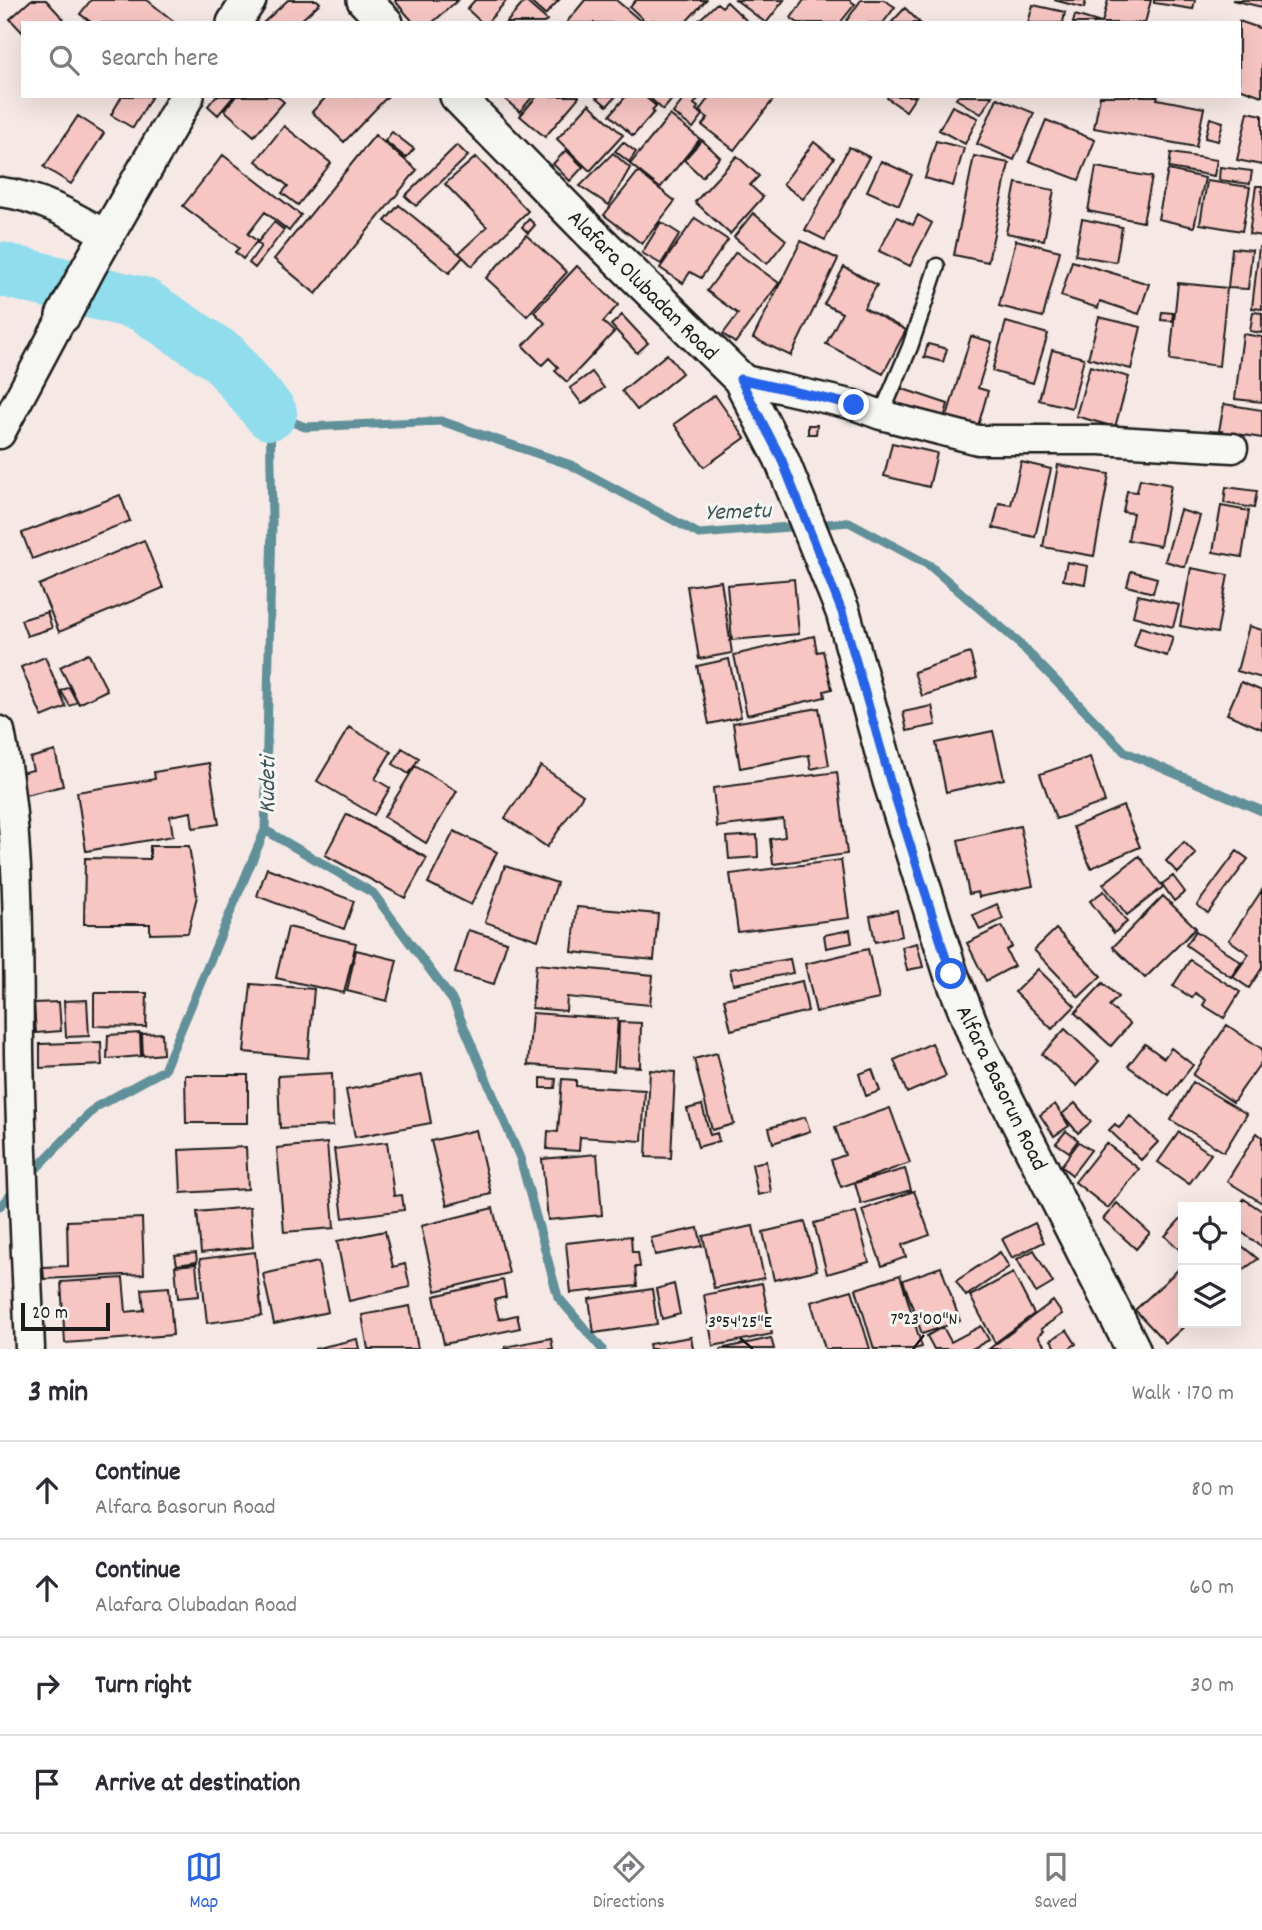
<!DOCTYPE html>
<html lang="en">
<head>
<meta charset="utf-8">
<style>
	:root { --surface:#fff; --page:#f7f7f7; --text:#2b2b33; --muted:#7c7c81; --line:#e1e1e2; --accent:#2563eb }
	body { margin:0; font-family:Dekko,sans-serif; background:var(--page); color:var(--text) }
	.controls { position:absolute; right:21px; bottom:21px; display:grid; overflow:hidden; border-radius:0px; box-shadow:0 7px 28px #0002 }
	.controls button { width:63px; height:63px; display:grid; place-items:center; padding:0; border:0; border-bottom:2px solid var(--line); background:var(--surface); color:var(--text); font:35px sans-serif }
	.scale { position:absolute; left:21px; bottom:18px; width:89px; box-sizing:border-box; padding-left:7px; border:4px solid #1c1c1c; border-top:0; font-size:19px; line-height:24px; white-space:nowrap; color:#1c1c1c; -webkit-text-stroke:5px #f6f6f2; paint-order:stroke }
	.stop { position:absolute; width:21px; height:21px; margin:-16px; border:5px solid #2563eb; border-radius:50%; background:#fff }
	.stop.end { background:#2563eb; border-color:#fff; box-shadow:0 2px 7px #0008 }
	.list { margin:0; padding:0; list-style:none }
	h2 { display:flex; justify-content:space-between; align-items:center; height:91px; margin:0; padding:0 28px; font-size:30px }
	h2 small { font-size:23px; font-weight:400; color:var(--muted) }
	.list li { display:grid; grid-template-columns:46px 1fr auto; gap:21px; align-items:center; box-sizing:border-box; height:98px; padding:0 28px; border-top:2px solid var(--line) }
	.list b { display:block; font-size:26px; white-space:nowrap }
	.list p { margin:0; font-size:23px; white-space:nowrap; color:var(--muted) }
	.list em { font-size:23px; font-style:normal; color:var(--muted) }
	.icon { flex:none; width:38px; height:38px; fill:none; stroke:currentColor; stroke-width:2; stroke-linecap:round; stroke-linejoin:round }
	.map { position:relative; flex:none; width:1262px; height:1349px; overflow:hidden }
	.search { position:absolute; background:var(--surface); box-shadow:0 7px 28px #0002; left:21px; right:21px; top:21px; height:77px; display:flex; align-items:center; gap:18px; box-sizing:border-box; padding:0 24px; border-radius:0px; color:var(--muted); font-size:26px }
	.sheet { height:483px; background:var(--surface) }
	nav { display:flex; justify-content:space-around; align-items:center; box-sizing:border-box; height:98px; border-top:2px solid var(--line); background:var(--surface); font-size:19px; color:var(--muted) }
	nav a { display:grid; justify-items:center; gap:4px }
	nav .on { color:var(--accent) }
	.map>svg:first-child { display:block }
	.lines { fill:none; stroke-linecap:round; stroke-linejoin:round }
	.stream { stroke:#619099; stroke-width:9 }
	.river { stroke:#8fdded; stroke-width:54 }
	.building { fill:#f7c6c3; stroke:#1c1c1c; stroke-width:2 }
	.service-casing { stroke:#1c1c1c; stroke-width:19 }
	.minor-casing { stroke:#1c1c1c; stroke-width:33 }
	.tertiary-casing { stroke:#1c1c1c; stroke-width:38 }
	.service { stroke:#f6f6f2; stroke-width:14 }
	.minor { stroke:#f6f6f2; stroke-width:28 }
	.tertiary { stroke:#f6f6f2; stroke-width:33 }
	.route { stroke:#2563eb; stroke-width:9 }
	.ticks { fill:none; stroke:#1c1c1c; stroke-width:2.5 }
	.labels { text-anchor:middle; stroke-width:6; stroke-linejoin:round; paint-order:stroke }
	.street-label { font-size:23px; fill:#1c1c1c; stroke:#f6f6f2 }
	.water-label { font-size:24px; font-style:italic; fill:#3e565b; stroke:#f6f6f2 }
	.ticks-label { font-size:18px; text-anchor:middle; fill:#1c1c1c; stroke:#f6f6f2; stroke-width:6; stroke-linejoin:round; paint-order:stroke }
</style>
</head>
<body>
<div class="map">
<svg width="1262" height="1349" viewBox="0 0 1262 1349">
	<rect width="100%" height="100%" fill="#f6e8e4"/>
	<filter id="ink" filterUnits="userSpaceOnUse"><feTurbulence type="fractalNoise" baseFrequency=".0143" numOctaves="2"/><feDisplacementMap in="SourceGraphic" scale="14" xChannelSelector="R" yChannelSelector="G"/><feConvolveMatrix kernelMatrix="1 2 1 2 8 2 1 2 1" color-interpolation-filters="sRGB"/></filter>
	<g filter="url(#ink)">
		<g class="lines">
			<!-- stream -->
			<path class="stream" d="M816 525 849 522 929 565 1017 641 1125 752 1262 811
				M265 830 373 893 453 1001 520 1158 558 1297 602 1349
				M29 1176 96 1107 164 1070 265 830 272 521 270 413 305 427 441 421 571 465 699 534 802 526
				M0 1206 17 1188"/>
			<!-- river -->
			<path class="river" d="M0 269 142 304 224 358 270 413"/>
		</g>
		<!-- building -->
		<path class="building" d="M31 0H46L67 23H23V33L10 19Z
			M91 0H147L176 23H92L80 14Z
			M288 0H317L320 3 298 23H263Z
			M396 0H458L432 23H414L395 1Z
			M475 0H507L487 23H482L467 9Z
			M528 0H559L545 15Z
			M585 0H616L643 23H566Z
			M636 0H706L685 23H657L653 20 647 23 630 7Z
			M736 0H784L766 23Z
			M804 0H849L855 4 840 23H798L791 18Z
			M861 0H884L895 7 883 23H845Z
			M1054 0H1086L1084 8Z
			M1108 0H1151L1145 23H1102Z
			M1154 0H1195L1193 9 1154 3Z
			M1232 0H1262V7Z
			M525 1 547 20 544 23H506Z
			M727 2 749 23H696L717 3 722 7Z
			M1033 5 1065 12 1063 23H1028Z
			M905 8 920 23H891Z
			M1075 15 1101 23H1073Z
			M1239 21 1262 29V96L1239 88Z
			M122 96H152L133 128 111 115Z
			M216 96H234L218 115 208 106Z
			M236 96H277L284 102 254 136 224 110Z
			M327 96H388L344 142 312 112Z
			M501 96H533L520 112Z
			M537 96H579V97L545 137 520 116Z
			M595 96H616L607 106Z
			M626 96H644L656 106 652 110 654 112 633 136 610 115Z
			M648 96H675L663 110Z
			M686 96 698 99 694 104 698 107 696 110 703 115 693 128 673 113Z
			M710 96H776L734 150 702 125 708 118 699 111Z
			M888 96H916L906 111 887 98Z
			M958 96H992L981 114 956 99Z
			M1100 96H1158L1157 99 1204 108 1196 147 1094 128Z
			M997 98 1034 113 1014 160 977 144Z
			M589 104 623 135 590 171 557 139Z
			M952 106 978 118 965 144 939 130Z
			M1248 112 1262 115V165L1237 160Z
			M670 115 700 139 660 188 630 164Z
			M78 116 104 133 71 184 44 167Z
			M1210 118 1223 122 1218 141 1205 138Z
			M1046 120 1095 140 1079 180 1029 161Z
			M284 126 331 163 298 205 282 193 288 186 256 161Z
			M392 132 414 149 406 158 385 141Z
			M375 135 417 170 316 294 274 259Z
			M702 140 720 157 702 177 684 160Z
			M936 141 964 148 953 186 925 178Z
			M623 142 636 152 629 162 615 151Z
			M814 142 834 158 803 199 783 184Z
			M457 145 468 156 416 206 405 196Z
			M849 147 869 157 825 240 805 230Z
			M566 150 583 167 570 181 553 164Z
			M613 153 630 168 609 205 580 186Z
			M1171 153 1217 160 1214 176 1169 168Z
			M223 155 301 215 289 231 265 212 248 234 257 241 243 259 235 252 239 248 183 206Z
			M737 156 759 176 750 185 763 197 730 234 695 202Z
			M974 156 1009 163 988 262 954 255Z
			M476 157 528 211 472 266 459 253 487 227 445 184Z
			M881 161 912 175 899 205 867 191Z
			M1096 167 1152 177 1143 222 1088 211Z
			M1220 167 1252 171 1250 184 1219 180Z
			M1168 170 1205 178 1194 227 1158 219Z
			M638 172 675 201 642 244 604 215Z
			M1207 181 1250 187 1242 231 1200 224Z
			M1016 183 1054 190 1044 240 1006 233Z
			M1256 186H1262V236L1249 234Z
			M399 205 463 257 449 273 385 221Z
			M753 213 786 240 767 264 734 237Z
			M918 215 932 223 910 266 879 251 897 217 913 225Z
			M695 218 728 240 701 278 690 272 683 283 660 268Z
			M529 219 535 225 528 233 522 227Z
			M1082 219 1122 227 1116 262 1075 255Z
			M274 222 284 230 255 268 249 263 261 246 257 243Z
			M661 222 680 234 661 264 642 253Z
			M526 235 567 272 527 316 486 278Z
			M1016 240 1060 251 1043 317 999 306Z
			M801 241 838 259 791 356 753 338Z
			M1259 247H1262V309L1252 308Z
			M1232 248 1252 250 1248 289 1228 288Z
			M736 252 779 283 735 343 723 334 738 314 707 291Z
			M1072 261 1149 284 1139 314 1100 301 1098 308 1061 296Z
			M577 266 618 305 603 322 614 332 567 382 555 371 558 367 549 358 542 365 523 346 545 323 534 312Z
			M844 267 877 285 864 308 906 330 883 374 826 344 842 313 824 304Z
			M1178 283 1227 288 1219 366 1170 360Z
			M1162 312 1173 313 1172 321 1161 320Z
			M1253 312 1262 313V333L1250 331Z
			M622 315 648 343 637 353 611 325Z
			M1099 317 1141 327 1131 369 1088 358Z
			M1006 322 1048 334 1033 383 992 371Z
			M1243 334 1262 337V402L1235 399Z
			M971 336 992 342 978 388 988 391 976 433 945 423Z
			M928 344 947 349 943 362 924 357Z
			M1052 350 1084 358 1072 408 1039 400Z
			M667 354 682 373 637 410 622 391Z
			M1090 366 1129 377 1115 427 1076 416Z
			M592 372 604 388 582 404 570 388Z
			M897 387 948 404 943 422 891 405Z
			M715 395 745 438 704 467 674 424Z
			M1224 404 1262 410V438L1219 431Z
			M808 425H817L816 434H808Z
			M892 443 937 453 929 487 884 476Z
			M1021 462 1051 469 1035 537 993 528 999 503 1011 505Z
			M1058 465 1109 474 1094 556 1043 547Z
			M1140 479 1171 485 1160 546 1128 540 1133 513 1123 512 1127 491 1137 492Z
			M1226 487 1257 491 1254 508 1224 503Z
			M120 495 130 521 32 559 22 533Z
			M1221 506 1249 511 1242 557 1213 552Z
			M1180 510 1200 516 1185 567 1165 561Z
			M144 540 163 588 59 632 39 585Z
			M1067 562 1088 566 1085 584 1063 580Z
			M1191 568 1228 575 1217 633 1180 626Z
			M1131 571 1157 578 1153 593 1127 586Z
			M794 579 799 634 732 640 727 585Z
			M721 581 732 653 699 659 687 586Z
			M1138 595 1179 605 1173 627 1133 616Z
			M47 612 52 628 27 636 21 620Z
			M1249 626 1262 630V678L1237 671Z
			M1140 627 1173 637 1167 656 1134 646Z
			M814 636 817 652 823 651 832 689 824 691 825 697 747 715 734 655Z
			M88 653 107 690 79 704 60 667Z
			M970 653 977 678 922 696 914 672Z
			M45 657 66 707 42 717 21 667Z
			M729 659 741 717 709 724 697 666Z
			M1241 682 1262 691V729L1227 714Z
			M69 687 77 702 70 706 61 691Z
			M932 706 936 725 907 731 903 712Z
			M819 708 829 765 811 769 809 755 740 768 733 723Z
			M349 727 391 752 375 779 390 788 374 815 317 781Z
			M993 731 1004 779 946 792 936 743Z
			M402 748 419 758 409 774 393 764Z
			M55 751 63 786 25 795 20 773 33 770 30 758Z
			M1090 757 1105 802 1056 819 1040 774Z
			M209 763 219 824 193 828 191 812 170 816 173 836 86 851 77 792 155 779 154 772Z
			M415 766 457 791 426 843 384 817Z
			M541 766 583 795 547 847 505 818Z
			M837 772 847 854 773 864 770 839 785 837 783 819 717 827 713 788Z
			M1123 806 1140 847 1091 868 1073 827Z
			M347 814 427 858 405 898 325 855Z
			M1020 826 1033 886 979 897 978 892 969 894 958 840Z
			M454 831 497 852 471 905 428 883Z
			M757 835 758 857 729 859 727 837Z
			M1184 842 1196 854 1178 873 1166 861Z
			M150 846H189L197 896 188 933 150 934V924H84L85 858 150 859Z
			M1237 851 1248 859 1208 913 1197 905Z
			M1139 856 1163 887 1127 915 1103 884Z
			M841 860 849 918 738 932 730 874Z
			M505 866 557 883 538 940 485 922Z
			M267 868 354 901 344 929 257 896Z
			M1173 876 1185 892 1174 901 1162 884Z
			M1262 890V968L1249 988 1233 977 1249 954 1229 940Z
			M1104 891 1127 922 1114 933 1090 901Z
			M1163 896 1196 928 1145 978 1113 947Z
			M997 904 1003 919 980 930 973 915Z
			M577 907 658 914 654 960 572 952Z
			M897 910 902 936 875 942 870 916Z
			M1002 926 1012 947 1006 950 1014 966 986 981 967 943Z
			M288 927 356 943 344 993 276 978Z
			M1056 929 1101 976 1079 997 1034 950Z
			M468 930 507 942 494 984 455 973Z
			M850 930 852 943 826 948 824 935Z
			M1196 931 1241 962 1231 977 1186 945Z
			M917 943 923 967 907 970 902 947Z
			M868 949 879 999 816 1012 805 964Z
			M356 950 397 960 387 1001 347 991Z
			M790 959 793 973 733 984 730 969Z
			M1190 960 1240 992 1224 1018 1203 1005 1206 1000 1195 993 1192 998 1173 986Z
			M536 964 653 975 650 1005 567 997 566 1011 532 1008Z
			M1038 969 1075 1006 1052 1029 1015 992Z
			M802 981 808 1011 731 1030 724 999Z
			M1103 983 1118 997 1109 1006 1130 1024 1111 1046 1075 1013Z
			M251 984 314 989 308 1058 244 1052Z
			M94 993H147L146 1027 94 1026Z
			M87 1000 89 1036 66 1037 64 1001Z
			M59 1002 61 1031 36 1033 34 1003Z
			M532 1013 618 1019 614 1071 528 1065Z
			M619 1022 641 1023 640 1067 618 1066Z
			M1227 1025 1262 1049V1061L1233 1102 1193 1075Z
			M1065 1029 1099 1061 1077 1086 1042 1054Z
			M140 1033 141 1056 107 1059 108 1035Z
			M162 1033 163 1054 143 1056 142 1034Z
			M101 1042 102 1065 40 1068V1044Z
			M932 1043 946 1076 907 1093 894 1060Z
			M1145 1044 1164 1058 1171 1048 1193 1065 1169 1096 1128 1066Z
			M717 1053 734 1124 712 1130 694 1059Z
			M872 1069 880 1091 866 1096 859 1074Z
			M650 1070 675 1072 671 1158 646 1157Z
			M332 1073 333 1126 280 1128 278 1076Z
			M185 1075H248V1123H186Z
			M422 1075 431 1123 355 1137 346 1090Z
			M541 1078 556 1079 555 1088H541Z
			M562 1079 576 1080V1086L645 1090 642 1141 580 1137 579 1151 547 1149 548 1131 558 1132Z
			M1193 1082 1247 1114 1224 1152 1171 1120Z
			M1075 1103 1091 1122 1078 1133 1062 1114Z
			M1055 1104 1069 1126 1054 1136 1040 1115Z
			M702 1105 710 1135 717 1133 719 1141 698 1147 687 1109Z
			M890 1108 910 1163 841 1187 831 1160 845 1155 835 1127Z
			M1130 1116 1158 1142 1141 1160 1109 1130 1115 1124 1119 1128Z
			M805 1117 810 1131 773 1143 769 1128Z
			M476 1130 491 1194 447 1205 431 1141Z
			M1066 1131 1078 1140 1069 1152 1056 1143Z
			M1179 1132 1211 1154 1189 1184 1158 1162Z
			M1257 1133 1262 1137V1203L1227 1181Z
			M387 1142 394 1196 402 1195 404 1210 343 1218 334 1149Z
			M1079 1142 1091 1150 1072 1175 1061 1166Z
			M327 1143 334 1228 284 1232 277 1148Z
			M1106 1143 1139 1169 1108 1208 1075 1182Z
			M246 1147 248 1189 181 1193 179 1150Z
			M597 1154 602 1215 548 1220 542 1159Z
			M766 1161 771 1192 758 1195 752 1164Z
			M905 1169 911 1190 861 1204 855 1183Z
			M914 1191 930 1235 902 1245 906 1257 882 1266 862 1210Z
			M1244 1199 1262 1211V1247L1236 1228V1211Z
			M1117 1203 1150 1233 1136 1249 1103 1219Z
			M250 1207 253 1247 201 1253 197 1212Z
			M493 1208 509 1273 436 1291 421 1226Z
			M856 1212 869 1262 827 1274 814 1223Z
			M1183 1216V1251L1182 1252 1165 1236Z
			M142 1218 144 1274 44 1279 43 1267 68 1266 67 1221Z
			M805 1222 817 1270 774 1280 763 1232Z
			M1035 1223 1044 1242 1012 1258 1002 1239Z
			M753 1226 764 1278 714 1288 703 1236Z
			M698 1228 702 1246 655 1255 651 1238Z
			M385 1231 393 1267 405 1264 410 1287 349 1301 337 1241Z
			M631 1236 632 1252H638L640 1267H635L637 1286 571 1293 566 1243Z
			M1236 1241 1258 1259 1236 1275Z
			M1034 1250 1053 1283 1036 1293 1017 1259Z
			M255 1252 262 1316 207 1323 200 1259Z
			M1000 1252 1009 1267 966 1296 956 1281Z
			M196 1253 197 1262 177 1265 175 1255Z
			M318 1262 328 1312 274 1324 263 1274Z
			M196 1264 199 1296 178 1298 175 1266Z
			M941 1267 960 1321 922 1334 903 1280Z
			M1179 1269 1183 1273V1323H1188L1166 1343 1135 1310Z
			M1013 1273 1034 1314 995 1343 970 1296Z
			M900 1275 922 1347 914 1349H874L856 1289Z
			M123 1278 126 1312 144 1310 142 1289 169 1287 173 1335 65 1343 61 1282Z
			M503 1280 506 1297 494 1300 499 1319 517 1315 520 1328 444 1344 434 1296Z
			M762 1283 772 1334 713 1346 704 1295Z
			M674 1284 680 1314 662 1319 656 1289Z
			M652 1289 657 1324 594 1333 589 1299Z
			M852 1290 870 1349H825L811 1302Z
			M1053 1301 1062 1314 1041 1329 1043 1331 1038 1336 1047 1349H989Z
			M410 1306 418 1349H368L362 1315Z
			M981 1326 989 1340 972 1349H934L927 1336 943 1327 951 1342Z
			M1067 1330 1076 1344 1068 1349H1057L1051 1340Z
			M691 1337 693 1349H650L649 1344Z
			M551 1338 553 1349H505V1347Z
			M771 1338 774 1349H720Z
			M357 1339 359 1349H314Z"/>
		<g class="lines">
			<defs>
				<path id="service" d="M881 415 910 347 937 266"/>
				<path id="minor" d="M0 192C39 196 75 217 108 236
					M740 379 854 405 881 415 978 440H1100L1233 448
					M0 434 63 316
					M0 731C21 836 18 945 19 1053 21 1151 26 1250 30 1349"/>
				<path id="tertiary" d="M364 0 386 23
					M234 23 249 0
					M457 96 590 232 740 379 781 458 843 612 890 781 951 974 979 1045 1133 1349
					M63 316 90 265 187 96"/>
			</defs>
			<!-- service casing -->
			<use href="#service" class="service-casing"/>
			<!-- minor casing -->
			<use href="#minor" class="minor-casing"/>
			<!-- tertiary casing -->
			<use href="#tertiary" class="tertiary-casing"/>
			<!-- service -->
			<use href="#service" class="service"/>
			<!-- minor -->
			<use href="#minor" class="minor"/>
			<!-- tertiary -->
			<use href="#tertiary" class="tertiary"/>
		</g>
	</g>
	<g class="lines" filter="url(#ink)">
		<!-- route -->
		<path class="route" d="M854 405 740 379 781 458 842 612 890 781 951 974"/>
	</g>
	<!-- ticks -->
	<path class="ticks" d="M740 1338 753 1349M913 1349 924 1335"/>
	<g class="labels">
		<!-- street labels -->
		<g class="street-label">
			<text transform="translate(644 284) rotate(45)" y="8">Alafara Olubadan Road</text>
			<text transform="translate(1003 1087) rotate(64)" y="8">Alfara Basorun Road</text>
		</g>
		<!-- water labels -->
		<g class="water-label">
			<text transform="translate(738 510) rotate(-2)" y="8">Yemetu</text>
			<text transform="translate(266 785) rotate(-89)" y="8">Kudeti</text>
		</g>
	</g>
	<g class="ticks-label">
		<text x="924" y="1324">7°23'00"N</text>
		<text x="740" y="1327">3°54'25"E</text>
	</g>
</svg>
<div class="controls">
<button><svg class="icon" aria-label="locate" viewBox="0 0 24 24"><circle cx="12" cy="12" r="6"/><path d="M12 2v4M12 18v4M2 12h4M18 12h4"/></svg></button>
<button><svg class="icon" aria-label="layers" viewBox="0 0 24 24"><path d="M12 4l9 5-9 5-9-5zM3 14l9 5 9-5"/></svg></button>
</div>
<div class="scale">20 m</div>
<div class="stop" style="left:951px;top:974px"></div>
<div class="stop end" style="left:854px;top:405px"></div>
<div class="search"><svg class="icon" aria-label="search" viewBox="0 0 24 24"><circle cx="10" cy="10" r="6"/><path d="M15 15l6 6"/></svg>Search here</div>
</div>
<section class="sheet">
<h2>3 min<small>Walk · 170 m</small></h2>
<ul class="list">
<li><svg class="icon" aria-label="ahead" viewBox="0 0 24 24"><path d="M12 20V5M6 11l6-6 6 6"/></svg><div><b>Continue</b><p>Alfara Basorun Road</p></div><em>80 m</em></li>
<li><svg class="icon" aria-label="ahead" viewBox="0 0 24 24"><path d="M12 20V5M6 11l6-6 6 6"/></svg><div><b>Continue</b><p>Alafara Olubadan Road</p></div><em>60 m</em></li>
<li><svg class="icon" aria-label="right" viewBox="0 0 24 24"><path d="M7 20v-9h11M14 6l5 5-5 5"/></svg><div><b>Turn right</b></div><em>30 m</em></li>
<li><svg class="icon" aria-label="arrive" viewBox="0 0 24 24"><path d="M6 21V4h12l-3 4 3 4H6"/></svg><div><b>Arrive at destination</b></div></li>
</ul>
</section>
<nav>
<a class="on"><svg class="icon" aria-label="map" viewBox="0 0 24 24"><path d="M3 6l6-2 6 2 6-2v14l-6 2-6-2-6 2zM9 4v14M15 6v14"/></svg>Map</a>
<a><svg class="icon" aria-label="directions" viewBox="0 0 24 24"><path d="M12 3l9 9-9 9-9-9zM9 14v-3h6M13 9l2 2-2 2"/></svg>Directions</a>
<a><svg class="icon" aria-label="saved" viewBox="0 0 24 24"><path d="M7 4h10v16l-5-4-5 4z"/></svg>Saved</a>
</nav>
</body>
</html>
